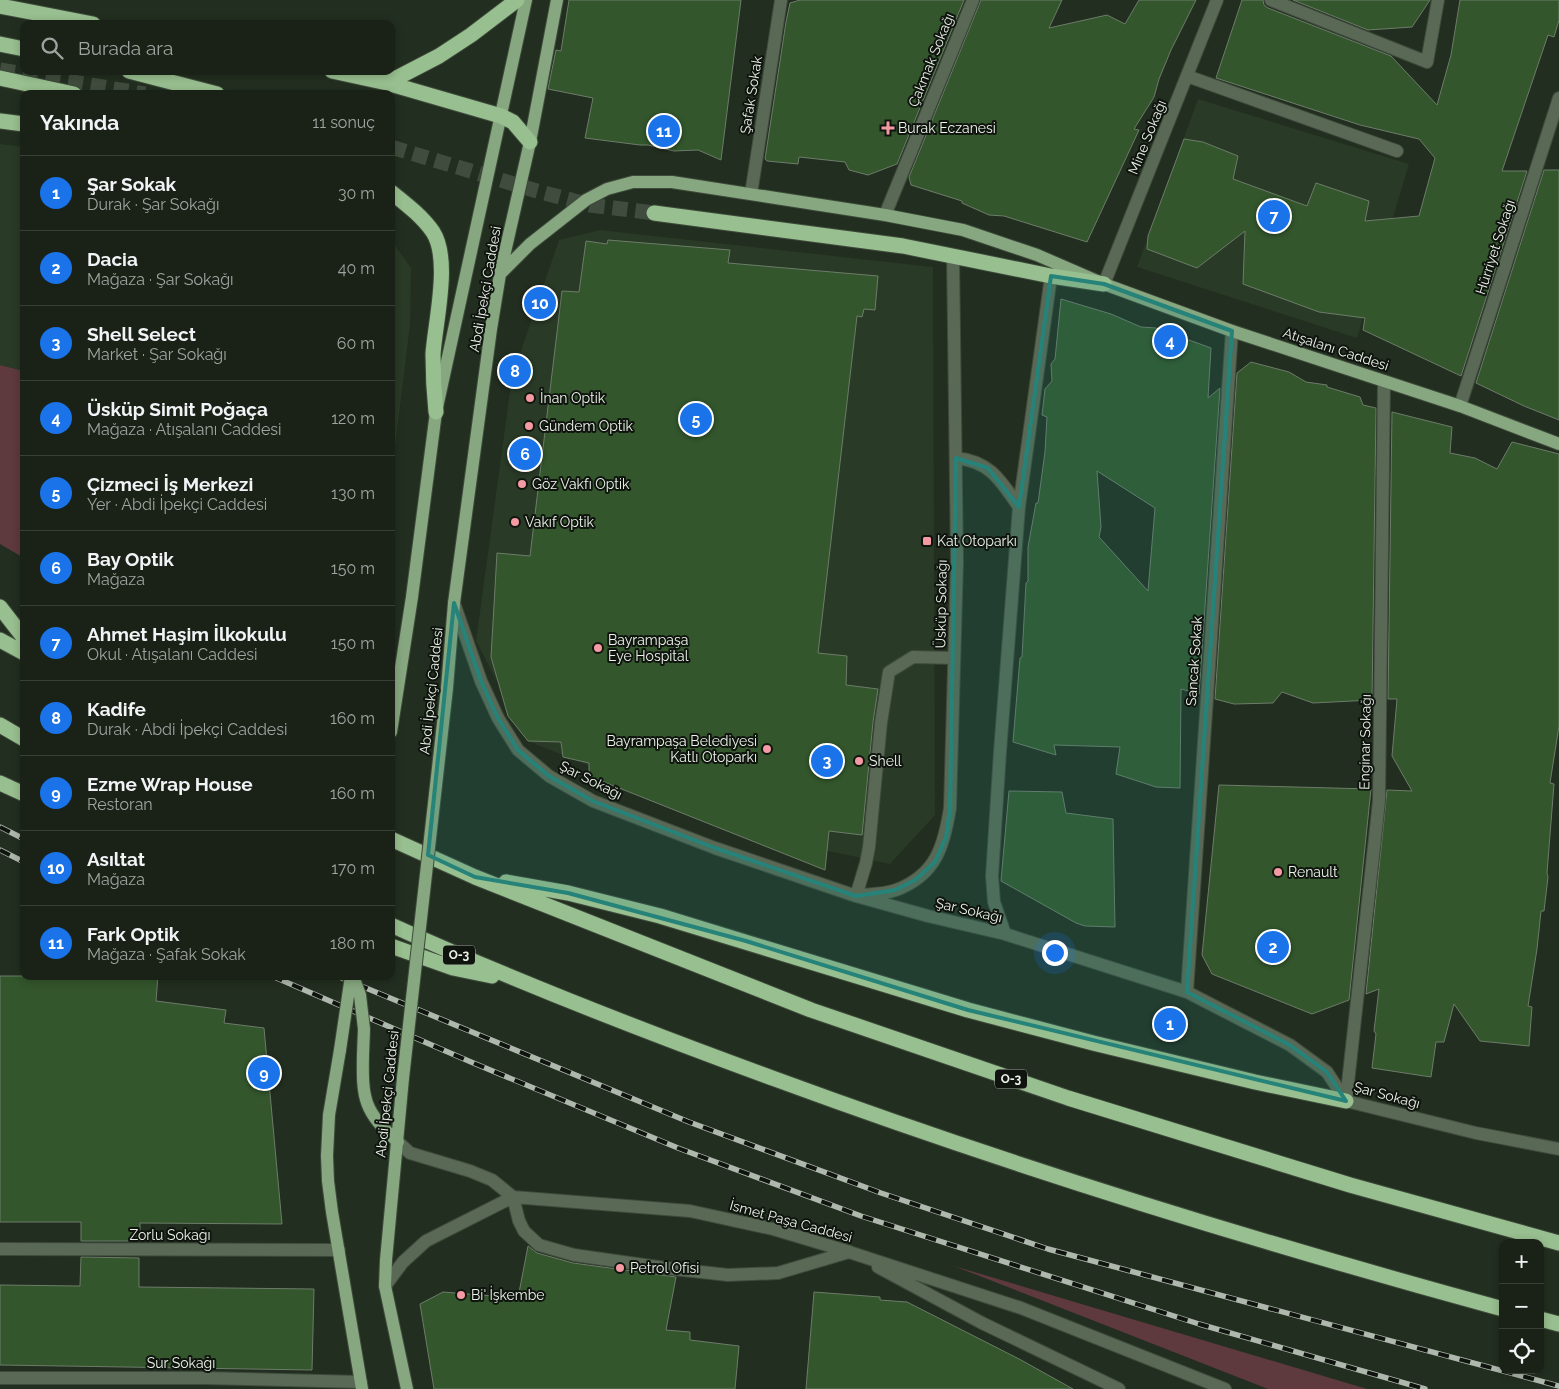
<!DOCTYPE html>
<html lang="tr">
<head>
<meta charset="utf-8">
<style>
	:root { --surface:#1a2217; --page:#272f24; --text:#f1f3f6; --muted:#9fa4a1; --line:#383f36; --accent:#1a73e8 }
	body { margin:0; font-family:Raleway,sans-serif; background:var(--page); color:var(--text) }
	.controls { position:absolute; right:15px; bottom:15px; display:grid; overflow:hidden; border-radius:10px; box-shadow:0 2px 8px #0003 }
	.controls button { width:45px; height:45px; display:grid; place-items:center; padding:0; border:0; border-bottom:1px solid var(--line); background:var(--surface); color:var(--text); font:25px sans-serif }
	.you { position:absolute; left:1054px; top:952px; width:18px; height:18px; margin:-12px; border:4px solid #fff; border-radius:50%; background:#1a73e8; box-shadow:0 0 0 8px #1a73e833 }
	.badge { display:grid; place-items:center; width:32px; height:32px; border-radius:50%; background:var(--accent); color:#fff; font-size:16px; font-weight:700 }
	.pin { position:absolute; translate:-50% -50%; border:2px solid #fff; box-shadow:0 1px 5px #0006 }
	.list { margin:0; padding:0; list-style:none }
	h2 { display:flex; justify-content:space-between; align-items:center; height:65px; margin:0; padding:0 20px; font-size:21px }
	h2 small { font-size:16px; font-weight:400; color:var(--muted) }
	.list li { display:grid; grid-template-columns:32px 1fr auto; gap:15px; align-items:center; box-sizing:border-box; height:75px; padding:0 20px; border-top:1px solid var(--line) }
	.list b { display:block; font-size:19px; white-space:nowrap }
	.list p { margin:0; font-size:16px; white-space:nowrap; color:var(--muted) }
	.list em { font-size:16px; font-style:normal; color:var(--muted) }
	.icon { flex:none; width:28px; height:28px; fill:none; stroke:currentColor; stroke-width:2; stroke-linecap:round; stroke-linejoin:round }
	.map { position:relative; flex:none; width:1559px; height:1389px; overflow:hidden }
	.search { position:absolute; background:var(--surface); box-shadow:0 2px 8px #0003; left:20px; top:20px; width:375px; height:55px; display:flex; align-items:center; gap:12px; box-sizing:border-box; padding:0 18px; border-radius:10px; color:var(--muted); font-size:19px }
	.panel { position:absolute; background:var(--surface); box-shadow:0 2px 8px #0003; left:20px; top:90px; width:375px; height:890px; border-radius:10px }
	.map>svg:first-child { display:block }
	.built { fill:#293a26 }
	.green { fill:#5e393d }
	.building { fill:#33562c; stroke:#6d7c6a; fill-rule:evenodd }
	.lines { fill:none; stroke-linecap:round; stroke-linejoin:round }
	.highway-tunnel { stroke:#404c3d; stroke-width:15; stroke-dasharray:15 8; stroke-linecap:butt }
	.minor-casing { stroke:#3e4a3b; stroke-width:14 }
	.major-casing { stroke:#3e4a3b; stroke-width:14 }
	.highway-casing { stroke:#3e4a3b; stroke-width:17 }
	.minor { stroke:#596956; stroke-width:12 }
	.major { stroke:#86a77f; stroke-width:12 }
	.highway { stroke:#98bf8f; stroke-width:15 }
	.rail-casing { stroke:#afb8ad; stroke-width:5.5 }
	.rail { stroke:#0f150e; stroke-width:4; stroke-dasharray:11; stroke-linecap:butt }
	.major-bridge-casing { stroke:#3e4a3b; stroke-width:14; stroke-linecap:butt }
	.major-bridge { stroke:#86a77f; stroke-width:12 }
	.marked { fill:#25837a; fill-opacity:0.2; stroke:#25837a; stroke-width:4; stroke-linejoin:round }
	.poi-dot { fill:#f49aa3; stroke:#0f150e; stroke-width:2 }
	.labels { text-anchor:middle; stroke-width:4; stroke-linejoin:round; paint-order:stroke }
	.shield { fill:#0f150e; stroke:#aab1a8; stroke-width:1 }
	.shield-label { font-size:12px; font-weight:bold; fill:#ecf4ea }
	.street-label { font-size:14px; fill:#ecf4ea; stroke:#0f150e }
	.poi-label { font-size:14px; fill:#ecf4ea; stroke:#0f150e; text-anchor:start }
</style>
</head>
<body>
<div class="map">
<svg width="1559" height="1389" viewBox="0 0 1559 1389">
	<rect width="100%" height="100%" fill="#222e1f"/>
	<!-- built -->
	<path class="built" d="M1198 99 1409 164 1357 338 1137 267Z
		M0 144 24 147V371L0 365Z
		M600 230 933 267 935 815 890 864 766 838 528 741 476 641 512 377 559 240Z
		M391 240 411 268 410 325 394 455H391Z"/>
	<!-- green -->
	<path class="green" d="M0 365 24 371V558L0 544Z
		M954 1266 1367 1389H1268Z"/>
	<!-- building -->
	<path class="building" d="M569 0H741L721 160 698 150 674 151 648 145H640L585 138 593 98 548 89 556 50 561 51Z
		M800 0H964L897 164 868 175 849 170 845 162 799 157 798 164 767 161 765 159 786 22 790 3Z
		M981 0H1062L1049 28 1107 15 1125 24 1139 0H1196L1171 50 1159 79 1154 97 1134 129 1139 130 1087 242 1004 216 989 215 962 203V201L911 185 909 177Z
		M1242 0H1263L1264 5 1268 8 1391 56 1437 105 1451 55 1460 0H1559V20L1554 37 1548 35 1502 171H1527L1461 376 1363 330 1365 318 1319 312 1243 284 1245 231 1197 268 1147 249 1148 236 1184 139 1203 142 1238 156 1233 179 1307 206 1316 183 1369 201 1365 221 1419 216 1435 158 1419 139 1360 125 1216 78Z
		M1293 0H1430L1412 27 1368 30Z
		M1544 170H1559V420L1524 406 1476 383Z
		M608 240 730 250 728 263 878 276 875 310 864 309 862 317 857 316 818 653 847 656 846 685 878 689 873 722 862 835 829 831 825 870 589 776V763L563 757 561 742 528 741 508 716 491 657 497 553 530 556 562 291 579 292 586 241 607 244Z
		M1061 299 1111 314 1141 327 1156 328 1211 348 1208 398 1220 388 1199 694 1181 689 1180 788 1156 787 1116 774 1120 747 1054 745 1056 755 1013 742 1020 658 1022 657 1026 583 1028 581V547L1036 503H1038L1045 452 1047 417 1042 415 1045 389 1052 381 1051 364 1055 359ZM1097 471 1155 508 1148 591 1099 537 1101 527Z
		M1251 362 1289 372 1306 382 1327 385V387L1360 397 1363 405 1376 408 1372 700 1313 703 1282 692 1273 703 1234 704 1215 699 1237 373Z
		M1392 412 1452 427 1450 453 1475 458 1497 469 1512 442 1559 454V726L1550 783 1554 784 1547 873 1548 877 1544 911H1541L1537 949 1528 1006 1532 1007 1529 1046 1480 1041 1454 1004 1444 1042H1436L1431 1077 1372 1068 1376 1034 1374 1031 1379 989 1366 994 1387 790 1412 791 1392 756 1397 699H1388Z
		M1219 785 1371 789 1349 1000 1312 1014 1212 974 1202 955Z
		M1009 791 1062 792 1066 813 1113 819 1115 927 1085 926 1076 923 1001 881Z
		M0 976H158L156 1001 226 1010 224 1023 264 1028 282 1224 140 1223V1241H81V1222H0Z
		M528 1246 537 1253 573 1263 676 1277 666 1330 690 1332V1340L739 1346 735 1389H434L420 1304 443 1292 518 1298Z
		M81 1257 139 1258V1287L314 1289 312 1370 0 1365V1285L80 1286Z
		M814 1292 880 1297V1300L907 1302 1021 1360 1073 1389H806Z"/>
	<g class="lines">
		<!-- highway-tunnel -->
		<path class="highway-tunnel" d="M0 70 145 94
			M391 147 537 191 590 205 654 213"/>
		<defs>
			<path id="minor" d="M1271 0 1427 62 1438 0
				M1187 76 1397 151
				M751 194 781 0
				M885 215 973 0
				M1104 284 1217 0
				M1460 406 1559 98
				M956 458C990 461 1001 481 1019 507
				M454 603 481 681 498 718 518 750 549 776 593 801 715 848 856 896 928 916 1005 934 1187 992 1290 1045 1327 1072 1346 1101 1476 1133 1559 1149
				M861 895C872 894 885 894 896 890 936 875 944 846 950 808L957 562 953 256
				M856 896 866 863 869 847 881 723 889 672 913 657 954 658
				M1005 934 994 902 992 876 1000 752 1019 507 1051 276
				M1187 992 1232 331
				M1346 1101 1379 801 1384 381
				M398 1142 410 1153 470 1171 492 1180 513 1197 519 1221 524 1231 539 1245 574 1255 665 1268 728 1275 778 1273 849 1252 1021 1308 1225 1389
				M513 1197 690 1211 773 1229 850 1252
				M0 1249 339 1250
				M878 1267 982 1323 1119 1389
				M385 1286 403 1262 426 1241 513 1197
				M0 1378H204L361 1382"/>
			<path id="major" d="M500 274 530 244 586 200 607 189 633 182H672L885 215 963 230 1037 255 1104 284 1232 331 1460 406 1559 444
				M447 688 454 603 491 329 500 274 530 142 557 0
				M391 732 412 597 436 412 526 0
				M340 1050 329 1115 327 1156 328 1181 332 1212 362 1389
				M363 1055C362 1099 364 1112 398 1142
				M403 1078 386 1260 385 1286 407 1389"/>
			<path id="highway" d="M0 6 93 24
				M0 44 24 49
				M129 71 217 94
				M332 71 387 83 501 116 513 122 530 142
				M0 78 74 94
				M387 83 439 56 471 35 517 0
				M0 121 24 124
				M391 192C406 204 422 216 433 232 451 260 435 323 433 354 433 374 434 393 436 412
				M654 213 903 246 1051 276 1104 284
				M0 607 24 638
				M0 640 24 653
				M0 725 24 739
				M0 783 24 794
				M391 839 475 877 811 1010 1068 1098 1350 1185 1559 1243
				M506 882 568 893 660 916 968 1010 1093 1043 1255 1082 1346 1101
				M391 925C517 982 646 1032 775 1079 1014 1167 1257 1242 1503 1309
				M391 946 453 968 492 976
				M1540 1319 1559 1324"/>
		</defs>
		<!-- minor casing -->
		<use href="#minor" class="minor-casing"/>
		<!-- major casing -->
		<use href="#major" class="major-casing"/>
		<!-- highway casing -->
		<use href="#highway" class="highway-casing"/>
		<!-- minor -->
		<use href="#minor" class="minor"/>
		<!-- major -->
		<use href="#major" class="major"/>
		<!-- highway -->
		<use href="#highway" class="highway"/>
		<defs>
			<path id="rail" d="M0 827 24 839
				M0 850 24 862
				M272 976 471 1062 678 1148 861 1216 1199 1324 1425 1389
				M337 976 689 1122 881 1193 1048 1249 1559 1386"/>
		</defs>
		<!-- rail casing -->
		<use href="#rail" class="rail-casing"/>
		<!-- rail -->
		<use href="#rail" class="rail"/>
		<defs>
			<path id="major-bridge" d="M353 976 360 995 364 1029 363 1055
				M340 1050 351 976
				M403 1078 447 688"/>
		</defs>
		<!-- major-bridge casing -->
		<use href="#major-bridge" class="major-bridge-casing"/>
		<!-- major-bridge -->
		<use href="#major-bridge" class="major-bridge"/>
	</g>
	<!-- marked area -->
	<path class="marked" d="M1051 276 1104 284 1232 331 1187 992 1290 1045 1327 1072 1346 1101 968 1010 746 941 568 893 475 877 428 855 454 603 481 681 498 718 518 750 549 776 593 801 715 848 856 896 895 890 915 880 935 862 946 837 950 808 956 458 988 468 1019 507Z"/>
	<!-- markers -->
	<g class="poi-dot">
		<path d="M885.5 120.5h5v5h5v5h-5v5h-5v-5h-5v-5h5z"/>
		<circle cx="530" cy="398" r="5"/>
		<circle cx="529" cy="426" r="5"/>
		<circle cx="522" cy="484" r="5"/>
		<circle cx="515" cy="522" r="5"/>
		<rect x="922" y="536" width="10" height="10" rx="2.5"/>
		<circle cx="598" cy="648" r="5"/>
		<circle cx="767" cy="749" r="5"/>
		<circle cx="859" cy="761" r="5"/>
		<circle cx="1278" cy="872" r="5"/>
		<circle cx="620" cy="1268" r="5"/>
		<circle cx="461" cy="1295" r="5"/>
	</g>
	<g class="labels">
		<!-- shield labels -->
		<g class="shield">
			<rect x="443" y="945.5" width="32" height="19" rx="4"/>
			<rect x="995" y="1069.5" width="32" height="19" rx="4"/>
		</g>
		<g class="shield-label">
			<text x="459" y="959">O-3</text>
			<text x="1011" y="1083">O-3</text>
		</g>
		<!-- street labels -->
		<g class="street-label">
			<text transform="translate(931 60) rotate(-68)" y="5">Çakmak Sokağı</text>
			<text transform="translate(751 95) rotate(-81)" y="5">Şafak Sokak</text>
			<text transform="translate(1147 137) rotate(-68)" y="5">Mine Sokağı</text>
			<text transform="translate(1495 247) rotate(-72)" y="5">Hürriyet Sokağı</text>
			<text transform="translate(485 289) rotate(-80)" y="5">Abdi İpekçi Caddesi</text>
			<text transform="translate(1336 349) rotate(18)" y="5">Atışalanı Caddesi</text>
			<text transform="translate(941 604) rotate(-89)" y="5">Üsküp Sokağı</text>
			<text transform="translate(1194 661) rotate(-86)" y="5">Sancak Sokak</text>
			<text transform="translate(431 691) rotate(-84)" y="5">Abdi İpekçi Caddesi</text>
			<text transform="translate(1365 742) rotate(-89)" y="5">Enginar Sokağı</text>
			<text transform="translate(591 780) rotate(27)" y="5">Şar Sokağı</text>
			<text transform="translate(969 910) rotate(13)" y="5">Şar Sokağı</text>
			<text transform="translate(387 1094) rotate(-84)" y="5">Abdi İpekçi Caddesi</text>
			<text transform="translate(1387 1095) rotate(15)" y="5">Şar Sokağı</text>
			<text transform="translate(791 1221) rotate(15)" y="5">İsmet Paşa Caddesi</text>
			<text x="170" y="1240">Zorlu Sokağı</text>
			<text x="181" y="1368">Sur Sokağı</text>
		</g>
		<!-- poi labels -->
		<g class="poi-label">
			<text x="898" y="133">Burak Eczanesi</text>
			<text x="540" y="403">İnan Optik</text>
			<text x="539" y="431">Gündem Optik</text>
			<text x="532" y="489">Göz Vakfı Optik</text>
			<text x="525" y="527">Vakıf Optik</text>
			<text x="937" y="546">Kat Otoparkı</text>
			<text x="608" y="645">Bayrampaşa<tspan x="608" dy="16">Eye Hospital</tspan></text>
			<text x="757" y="746" text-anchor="end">Bayrampaşa Belediyesi<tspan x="757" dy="16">Katlı Otoparkı</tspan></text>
			<text x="869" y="766">Shell</text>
			<text x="1288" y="877">Renault</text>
			<text x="630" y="1273">Petrol Ofisi</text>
			<text x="471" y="1300">Bi' İşkembe</text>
		</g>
	</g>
</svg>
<div class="controls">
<button>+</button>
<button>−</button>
<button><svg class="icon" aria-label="locate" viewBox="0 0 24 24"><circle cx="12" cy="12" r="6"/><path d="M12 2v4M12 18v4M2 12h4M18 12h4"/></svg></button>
</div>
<div class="you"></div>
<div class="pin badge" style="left:1170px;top:1024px">1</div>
<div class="pin badge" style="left:1273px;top:947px">2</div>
<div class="pin badge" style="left:827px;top:761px">3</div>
<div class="pin badge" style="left:1170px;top:341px">4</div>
<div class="pin badge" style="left:696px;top:419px">5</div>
<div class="pin badge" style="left:525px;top:454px">6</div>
<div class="pin badge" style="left:1274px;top:216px">7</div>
<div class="pin badge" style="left:515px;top:371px">8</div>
<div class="pin badge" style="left:264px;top:1073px">9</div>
<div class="pin badge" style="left:540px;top:303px">10</div>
<div class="pin badge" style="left:664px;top:131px">11</div>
<div class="search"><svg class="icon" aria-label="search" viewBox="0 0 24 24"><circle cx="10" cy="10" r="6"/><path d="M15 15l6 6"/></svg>Burada ara</div>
<section class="panel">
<h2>Yakında<small>11 sonuç</small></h2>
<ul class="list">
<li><span class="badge">1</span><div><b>Şar Sokak</b><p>Durak · Şar Sokağı</p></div><em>30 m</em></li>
<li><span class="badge">2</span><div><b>Dacia</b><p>Mağaza · Şar Sokağı</p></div><em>40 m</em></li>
<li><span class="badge">3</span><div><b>Shell Select</b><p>Market · Şar Sokağı</p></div><em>60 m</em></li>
<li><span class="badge">4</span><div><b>Üsküp Simit Poğaça</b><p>Mağaza · Atışalanı Caddesi</p></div><em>120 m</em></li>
<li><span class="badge">5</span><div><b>Çizmeci İş Merkezi</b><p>Yer · Abdi İpekçi Caddesi</p></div><em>130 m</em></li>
<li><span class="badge">6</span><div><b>Bay Optik</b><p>Mağaza</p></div><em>150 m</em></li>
<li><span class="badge">7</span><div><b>Ahmet Haşim İlkokulu</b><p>Okul · Atışalanı Caddesi</p></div><em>150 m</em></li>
<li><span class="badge">8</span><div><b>Kadife</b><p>Durak · Abdi İpekçi Caddesi</p></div><em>160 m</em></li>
<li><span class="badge">9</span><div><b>Ezme Wrap House</b><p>Restoran</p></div><em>160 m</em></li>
<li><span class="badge">10</span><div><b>Asıltat</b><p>Mağaza</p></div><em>170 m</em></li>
<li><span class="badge">11</span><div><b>Fark Optik</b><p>Mağaza · Şafak Sokak</p></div><em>180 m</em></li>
</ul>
</section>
</div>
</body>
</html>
